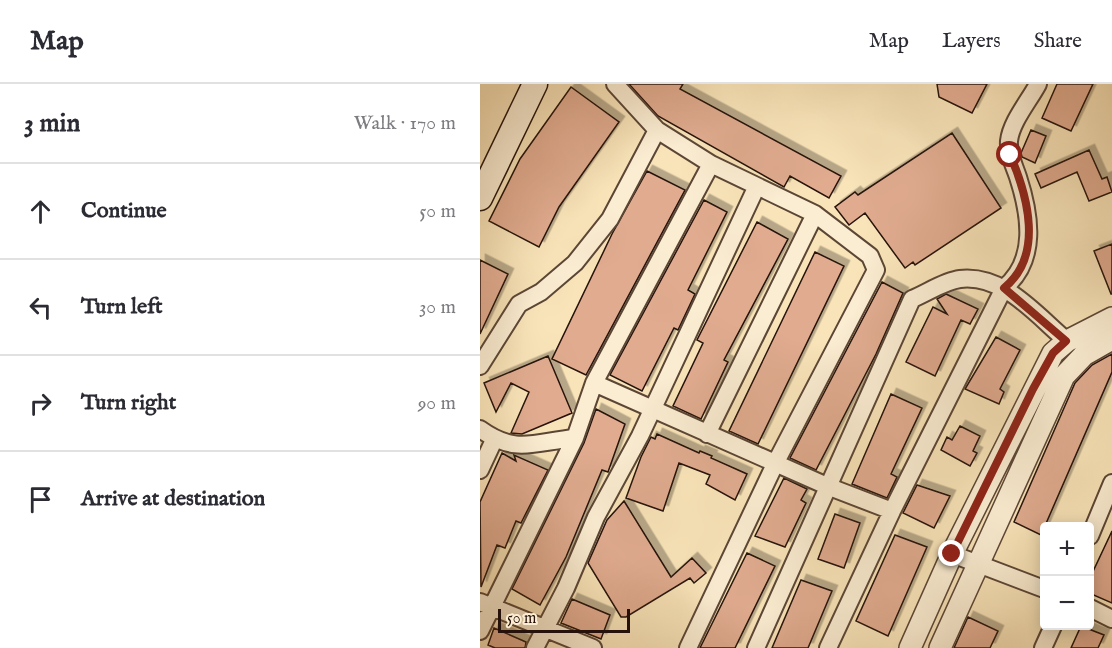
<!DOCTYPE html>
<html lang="en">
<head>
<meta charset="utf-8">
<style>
	:root { --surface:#fff; --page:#f7f7f7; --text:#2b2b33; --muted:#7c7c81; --line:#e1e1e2 }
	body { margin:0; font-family:"IM FELL English",serif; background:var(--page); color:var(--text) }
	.controls { position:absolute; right:18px; bottom:18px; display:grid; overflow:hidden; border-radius:6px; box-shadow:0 3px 15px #0003 }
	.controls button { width:54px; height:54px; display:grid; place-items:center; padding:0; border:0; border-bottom:2px solid var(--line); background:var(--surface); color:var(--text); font:30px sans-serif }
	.scale { position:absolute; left:18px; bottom:15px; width:132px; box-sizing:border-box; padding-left:6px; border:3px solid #26120a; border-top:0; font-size:16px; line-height:21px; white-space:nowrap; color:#26120a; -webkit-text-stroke:4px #fbedd2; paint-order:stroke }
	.stop { position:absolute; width:18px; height:18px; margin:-14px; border:4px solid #8f2418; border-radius:50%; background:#fff }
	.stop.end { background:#8f2418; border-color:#fff; box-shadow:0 2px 6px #0008 }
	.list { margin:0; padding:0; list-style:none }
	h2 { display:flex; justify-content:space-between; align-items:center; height:78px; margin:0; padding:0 24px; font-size:26px }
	h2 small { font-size:20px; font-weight:400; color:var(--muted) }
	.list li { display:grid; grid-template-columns:39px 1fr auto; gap:18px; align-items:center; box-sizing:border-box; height:96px; padding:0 24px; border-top:2px solid var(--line) }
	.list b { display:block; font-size:22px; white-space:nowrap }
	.list em { font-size:20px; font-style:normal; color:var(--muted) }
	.icon { flex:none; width:33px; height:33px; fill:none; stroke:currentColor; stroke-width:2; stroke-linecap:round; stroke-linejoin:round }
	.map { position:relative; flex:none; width:632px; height:564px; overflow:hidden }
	header { display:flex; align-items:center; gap:36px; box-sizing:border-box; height:84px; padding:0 30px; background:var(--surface); border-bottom:2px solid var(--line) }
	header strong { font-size:28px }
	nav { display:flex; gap:33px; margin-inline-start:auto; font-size:21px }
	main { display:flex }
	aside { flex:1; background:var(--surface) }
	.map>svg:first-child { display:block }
	.building { fill:#e0ab8f; stroke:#26120a; stroke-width:1.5; filter:url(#shadow) }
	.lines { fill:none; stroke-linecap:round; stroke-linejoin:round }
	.minor-casing { stroke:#5b4636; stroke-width:20 }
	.tertiary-casing { stroke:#5b4636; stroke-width:24 }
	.secondary-casing { stroke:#26120a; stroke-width:27 }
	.minor { stroke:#fbedd2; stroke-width:16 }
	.tertiary { stroke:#fbedd2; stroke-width:21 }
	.secondary { stroke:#fbedd2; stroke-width:24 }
	.route { stroke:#8f2418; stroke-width:8 }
</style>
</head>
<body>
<header>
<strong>Map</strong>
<nav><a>Map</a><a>Layers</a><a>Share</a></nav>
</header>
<main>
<aside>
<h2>3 min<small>Walk · 170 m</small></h2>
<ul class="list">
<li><svg class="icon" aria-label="ahead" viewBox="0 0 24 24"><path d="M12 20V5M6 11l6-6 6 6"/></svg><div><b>Continue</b></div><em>50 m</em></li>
<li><svg class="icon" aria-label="left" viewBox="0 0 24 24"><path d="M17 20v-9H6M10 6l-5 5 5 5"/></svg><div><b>Turn left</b></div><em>30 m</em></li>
<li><svg class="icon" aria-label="right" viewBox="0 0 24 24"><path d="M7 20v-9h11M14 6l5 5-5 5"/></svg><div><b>Turn right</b></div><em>90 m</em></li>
<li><svg class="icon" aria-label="arrive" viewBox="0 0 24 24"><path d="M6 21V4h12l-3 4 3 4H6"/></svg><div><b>Arrive at destination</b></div></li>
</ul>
</aside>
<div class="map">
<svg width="632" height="564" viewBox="0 0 632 564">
	<defs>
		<filter id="shadow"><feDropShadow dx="5.5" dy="-5.5" stdDeviation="0" flood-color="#0004"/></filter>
	</defs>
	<rect width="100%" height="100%" fill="#f9e4b9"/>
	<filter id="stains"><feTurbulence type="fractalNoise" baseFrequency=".00333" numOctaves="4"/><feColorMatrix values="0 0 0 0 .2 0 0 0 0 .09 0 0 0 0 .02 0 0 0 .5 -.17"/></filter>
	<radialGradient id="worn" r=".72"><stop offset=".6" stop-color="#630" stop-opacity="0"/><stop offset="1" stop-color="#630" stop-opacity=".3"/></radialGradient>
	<!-- building -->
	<path class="building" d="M149 0H203L200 5 361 92 349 114 310 92 304 103 178 32Z
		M457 0H507L492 29 459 13Z
		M577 0H613L591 47 562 34Z
		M91 3 139 38 79 123 59 163 9 137 40 75Z
		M551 46 566 52 555 79 542 73 541 69Z
		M472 49 521 124 435 181 433 178 425 184 385 129 369 141 355 123 375 108 378 111Z
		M609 66 622 95 627 93 632 108 609 117 597 88 561 104 555 90Z
		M167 87 205 106 106 291 72 275 132 150Z
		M224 116 247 128 208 206 215 210 198 246 194 244 162 307 130 291Z
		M277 138 308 155 244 276 248 278 221 335 193 322 223 259 217 256Z
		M632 160V210H631L614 167Z
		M335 168 364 182 278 360 249 347Z
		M0 176 28 190 0 250Z
		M402 198 423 209 396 270 336 386 310 374Z
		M466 210 498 225 490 240 481 236 455 292 426 278 453 223 467 230 457 215Z
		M516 253 540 266 520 305 524 308 519 320 485 305Z
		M632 270V288L561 451 534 438 595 299 612 281Z
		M68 272 92 329 42 350 31 349 49 308 31 299 16 328 4 299Z
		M411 310 442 324 411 390 417 393 407 414 372 400Z
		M116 325 145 340 128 388 122 386 86 473 60 521 32 505 104 359Z
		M480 342 500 352 493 367 497 369 490 382 461 366 467 353 472 356Z
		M177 350 219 369 220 367 232 372 231 374 267 390 255 416 226 400 230 391 199 379 183 427 146 414 161 373 171 353 175 355Z
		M22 369 36 377 34 371 68 386 41 439 36 437 25 464 17 461 1 503 0 418Z
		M304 394 327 405 321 416 326 419 305 463 275 452Z
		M437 401 470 412 454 444 423 429Z
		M144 417 191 493 212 474 226 489 214 499 210 494 146 533H141L108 479 127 436Z
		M355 430 380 439 364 484 338 475Z
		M632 447V519L609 509V496Z
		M415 451 447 463 408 552 376 537Z
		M267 469 295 482 255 564H220Z
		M321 496 352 507 328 564H292Z
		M92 515 130 531 121 555 81 539Z
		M488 533 518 547 510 564H474Z
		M601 542 624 551 618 564H591Z
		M14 544 46 558 45 564H15L8 561Z"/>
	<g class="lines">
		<defs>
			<path id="minor" d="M135 0 177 46 231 80 335 130 390 172 396 186 296 378 208 564
				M0 282 39 220 61 208 95 179 130 135 177 46
				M114 299 347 402 412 427
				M0 345C36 371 54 358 95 354
				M227 350 335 130
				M0 386 14 356
				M610 452 632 399
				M472 470 564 505
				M0 518 113 564
				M610 524 632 535
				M0 547 95 354 114 299 231 80
				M55 564 86 504 116 433 160 352 276 104
				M276 564 432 215C447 209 464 197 480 195 524 190 556 231 587 257
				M348 564 412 427 524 204C558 176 550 130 538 93 534 81 528 70 529 57 531 38 549 17 558 0
				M563 564 573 542"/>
			<path id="tertiary" d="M430 564 472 470 573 269 587 257 632 234
				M460 564 584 292 604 271 632 255"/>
			<path id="secondary" d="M0 114 55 0"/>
		</defs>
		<!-- minor casing -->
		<use href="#minor" class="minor-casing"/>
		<!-- tertiary casing -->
		<use href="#tertiary" class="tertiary-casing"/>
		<!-- secondary casing -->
		<use href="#secondary" class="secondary-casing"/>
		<!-- minor -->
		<use href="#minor" class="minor"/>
		<!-- tertiary -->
		<use href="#tertiary" class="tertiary"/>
		<!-- secondary -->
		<use href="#secondary" class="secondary"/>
	</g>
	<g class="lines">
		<!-- route -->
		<path class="route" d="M472 470 553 305 573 269 586 257 524 204C564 172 548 112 530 71"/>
	</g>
	<rect width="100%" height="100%" filter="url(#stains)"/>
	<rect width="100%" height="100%" fill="url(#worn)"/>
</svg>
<div class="controls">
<button>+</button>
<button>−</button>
</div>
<div class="scale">50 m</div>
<div class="stop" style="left:530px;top:71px"></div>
<div class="stop end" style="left:472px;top:470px"></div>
</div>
</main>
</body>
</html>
